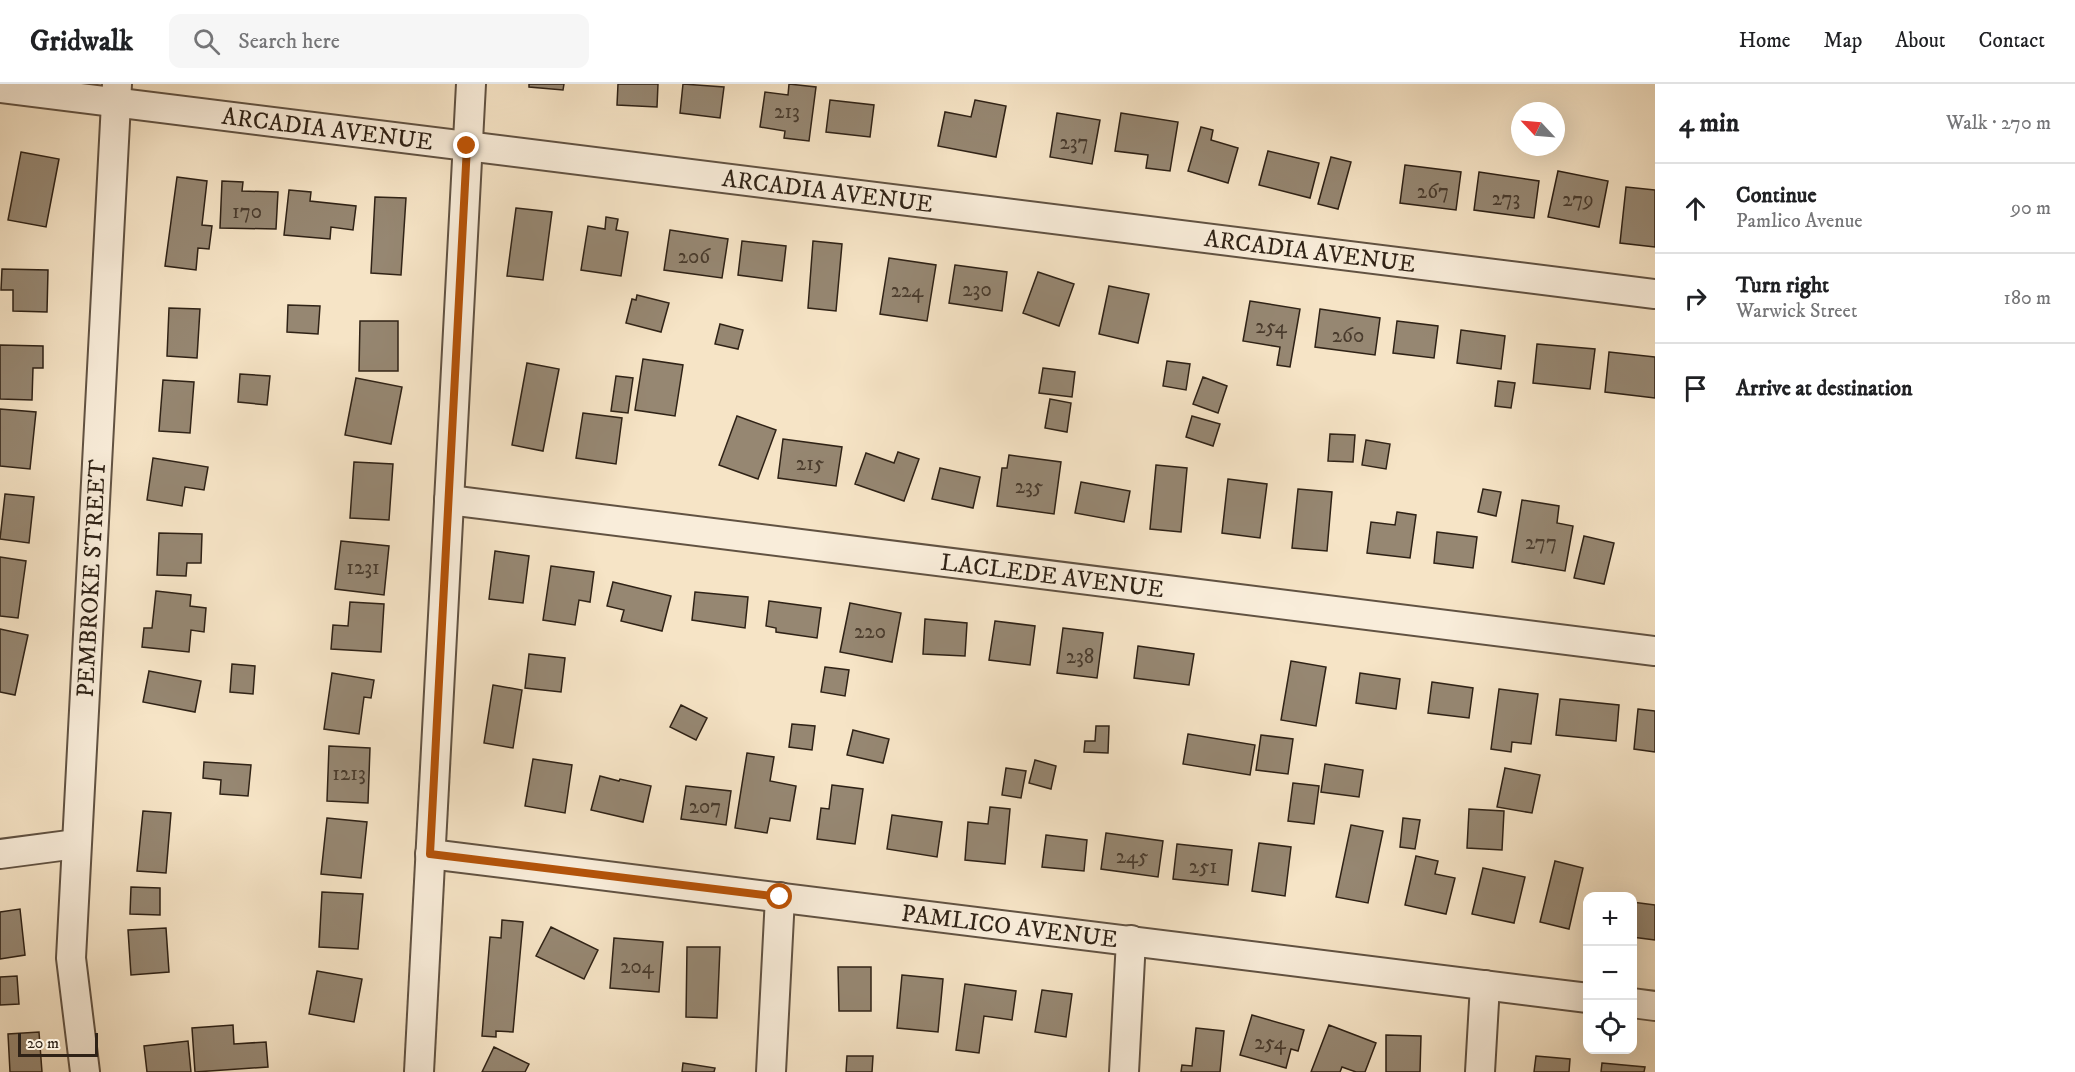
<!DOCTYPE html>
<html lang="en">
<head>
<meta charset="utf-8">
<style>
	:root { --surface:#fff; --page:#f6f6f6; --text:#202124; --muted:#757577; --line:#e0e0e0 }
	body { margin:0; font-family:"IM FELL DW Pica",serif; background:var(--page); color:var(--text) }
	.controls { position:absolute; right:18px; bottom:18px; display:grid; overflow:hidden; border-radius:12px; box-shadow:0 6px 24px #0002 }
	.controls button { width:54px; height:54px; display:grid; place-items:center; padding:0; border:0; border-bottom:2px solid var(--line); background:var(--surface); color:var(--text); font:30px sans-serif }
	.compass { position:absolute; left:1511px; top:18px; width:54px; height:54px; border-radius:50%; background:var(--surface); box-shadow:0 6px 24px #0002; rotate:296deg }
	.scale { position:absolute; left:18px; bottom:15px; width:80px; box-sizing:border-box; padding-left:6px; border:3px solid #2f2216; border-top:0; font-size:16px; line-height:21px; white-space:nowrap; color:#2f2216; -webkit-text-stroke:4px #f9edda; paint-order:stroke }
	.stop { position:absolute; width:18px; height:18px; margin:-14px; border:4px solid #b45309; border-radius:50%; background:#fff }
	.stop.end { background:#b45309; border-color:#fff; box-shadow:0 2px 6px #0008 }
	.list { margin:0; padding:0; list-style:none }
	h2 { display:flex; justify-content:space-between; align-items:center; height:78px; margin:0; padding:0 24px; font-size:26px }
	h2 small { font-size:20px; font-weight:400; color:var(--muted) }
	.list li { display:grid; grid-template-columns:39px 1fr auto; gap:18px; align-items:center; box-sizing:border-box; height:90px; padding:0 24px; border-top:2px solid var(--line) }
	.list b { display:block; font-size:22px; white-space:nowrap }
	.list p { margin:0; font-size:20px; white-space:nowrap; color:var(--muted) }
	.list em { font-size:20px; font-style:normal; color:var(--muted) }
	.icon { flex:none; width:33px; height:33px; fill:none; stroke:currentColor; stroke-width:2; stroke-linecap:round; stroke-linejoin:round }
	.map { position:relative; flex:none; width:1655px; height:988px; overflow:hidden }
	header { display:flex; align-items:center; gap:36px; box-sizing:border-box; height:84px; padding:0 30px; background:var(--surface); border-bottom:2px solid var(--line) }
	header strong { font-size:28px }
	nav { display:flex; gap:33px; margin-inline-start:auto; font-size:21px }
	.search { width:420px; height:54px; background:var(--page); display:flex; align-items:center; gap:15px; box-sizing:border-box; padding:0 21px; border-radius:12px; color:var(--muted); font-size:22px }
	main { display:flex }
	aside { flex:1; background:var(--surface) }
	.map>svg:first-child { display:block }
	.building { fill:#968772; stroke:#2f2216; stroke-width:1.5 }
	.lines { fill:none; stroke-linecap:round; stroke-linejoin:round }
	.minor-casing { stroke:#615242; stroke-width:32 }
	.minor { stroke:#f9edda; stroke-width:28 }
	.route { stroke:#b45309; stroke-width:8 }
	.labels { text-anchor:middle; stroke-width:4.5; stroke-linejoin:round; paint-order:stroke }
	.number-label { font-size:21px; fill:#493b2d }
	.street-label { font-size:24px; fill:#2f2216; stroke:#f9edda }
</style>
</head>
<body>
<header>
<strong>Gridwalk</strong>
<div class="search"><svg class="icon" aria-label="search" viewBox="0 0 24 24"><circle cx="10" cy="10" r="6"/><path d="M15 15l6 6"/></svg>Search here</div>
<nav><a>Home</a><a>Map</a><a>About</a><a>Contact</a></nav>
</header>
<main>
<div class="map">
<svg width="1655" height="988" viewBox="0 0 1655 988">
	<rect width="100%" height="100%" fill="#f6e4c6"/>
	<filter id="stains"><feTurbulence type="fractalNoise" baseFrequency=".00333" numOctaves="4"/><feColorMatrix values="0 0 0 0 .2 0 0 0 0 .09 0 0 0 0 .02 0 0 0 .5 -.17"/></filter>
	<radialGradient id="worn" r=".72"><stop offset=".6" stop-color="#630" stop-opacity="0"/><stop offset="1" stop-color="#630" stop-opacity=".3"/></radialGradient>
	<!-- building -->
	<path class="building" d="M529 0H564L563 6 529 3Z
		M618 0H658L657 23 617 21Z
		M683 0 724 3 720 34 680 29Z
		M789 0 816 3 809 57 784 54 785 47 760 43 765 8 788 11Z
		M830 16 874 21 870 53 826 48Z
		M975 16 1006 22 996 73 938 62 945 28 971 33Z
		M1057 29 1100 36 1092 80 1050 73Z
		M1121 29 1178 38 1170 87 1146 84 1148 71 1115 67Z
		M1201 43 1213 46 1211 56 1238 64 1228 99 1188 87Z
		M1268 67 1319 79 1310 114 1259 101Z
		M21 68 59 75 46 143 8 136Z
		M1331 73 1351 78 1338 125 1318 120Z
		M1405 81 1461 88 1456 126 1400 119Z
		M1558 87 1608 97 1599 143 1548 133Z
		M1479 88 1539 97 1534 134 1474 126Z
		M177 93 207 97 202 141 212 142 209 165 198 164 196 186 165 182Z
		M222 97 243 98 242 107 278 108 276 145 220 144Z
		M1626 103 1655 106V163L1620 159Z
		M289 106 311 108 310 117 356 122 353 146 331 143 330 155 284 151Z
		M375 113 406 114 401 191 371 189Z
		M516 124 552 128 543 196 507 192Z
		M606 133 618 135 616 146 628 148 621 192 581 186 588 142 605 145Z
		M670 146 728 155 722 194 664 186Z
		M742 157 786 162 782 197 738 191Z
		M813 157 842 160 836 227 808 224Z
		M889 174 936 181 927 237 880 230Z
		M955 181 1007 188 1002 227 949 219Z
		M2 185 48 186 47 228 13 227V206H1Z
		M1038 188 1074 200 1059 242 1023 229Z
		M1109 202 1149 210 1138 259 1099 250Z
		M637 211 669 219 661 248 626 239 632 215 636 216Z
		M1250 217 1300 225 1290 283 1277 281 1280 263 1243 257Z
		M288 221 320 222 318 250 287 248Z
		M169 224 200 225 197 274 167 272Z
		M1320 225 1380 234 1375 271 1315 263Z
		M360 237H398V287H359Z
		M1397 237 1438 242 1434 274 1393 269Z
		M720 240 743 246 738 265 715 260Z
		M1461 246 1505 252 1501 285 1457 279Z
		M1537 260 1595 265 1590 305 1533 299Z
		M0 261 43 262V284H33L32 316 0 315Z
		M1609 268 1655 273V314L1605 308Z
		M643 275 683 281 675 332 635 326Z
		M1167 277 1190 280 1186 306 1163 302Z
		M527 279 559 285 543 367 512 361Z
		M1043 284 1075 288 1072 313 1039 309Z
		M240 290 270 292 267 321 238 318Z
		M616 292 633 294 628 329 611 327Z
		M1203 293 1227 302 1218 329 1193 320Z
		M356 294 402 303 391 360 345 351Z
		M163 296 194 298 190 349 159 347Z
		M1498 297 1515 299 1511 324 1495 322Z
		M1050 315 1071 319 1067 348 1045 344Z
		M0 325 36 328 30 385 0 382Z
		M583 329 622 334 616 380 576 374Z
		M737 332 776 346 758 395 719 381Z
		M1192 332 1220 340 1213 362 1186 353Z
		M1330 350 1355 351 1353 378 1328 377Z
		M783 355 842 363 836 402 778 394Z
		M1366 356 1390 360 1386 385 1362 381Z
		M898 368 919 375 904 417 855 400 866 369 894 379Z
		M1009 371 1061 378 1054 430 997 422 1002 384H1007Z
		M153 374 208 383 204 406 185 403 182 422 147 416Z
		M354 378 393 380 389 436 350 434Z
		M1156 381 1187 384 1181 448 1150 445Z
		M940 384 980 393 973 424 932 415Z
		M1228 395 1267 400 1260 454 1222 449Z
		M1081 398 1130 407 1124 438 1075 429Z
		M1298 405 1332 408 1327 467 1292 464Z
		M1483 405 1501 408 1496 432 1478 428Z
		M5 410 34 413 29 459 0 455Z
		M1522 416 1559 422 1557 439 1573 442 1565 487 1512 478Z
		M1397 428 1416 431 1410 474 1367 469 1371 438 1395 441Z
		M1437 448 1477 453 1473 484 1434 479Z
		M159 449 202 450 201 479H187L186 492 157 491Z
		M1584 452 1614 459 1604 500 1574 494Z
		M341 457 389 462 384 511 335 505Z
		M495 467 529 472 523 519 489 515Z
		M0 473 26 477 18 534 0 532Z
		M551 482 594 488 590 518 579 516 575 541 543 536Z
		M613 498 671 512 662 547 621 537 624 526 607 522Z
		M156 507 191 511 190 522 206 524 204 548 191 546 189 568 142 563 144 544H152Z
		M695 508 748 513 745 544 692 536Z
		M769 517 821 524 817 554 776 548V544L766 542Z
		M350 518 384 520 381 568 331 565 333 541 348 542Z
		M850 519 901 529 892 578 840 568Z
		M925 535 967 539 965 572 923 570Z
		M995 537 1035 542 1030 581 989 576Z
		M1063 544 1103 549 1097 594 1057 589Z
		M0 545 28 551 15 611 0 608Z
		M1138 562 1194 570 1189 601 1134 594Z
		M529 570 565 574 561 608 525 604Z
		M1291 577 1326 583 1316 642 1281 636Z
		M232 580 255 582 253 610 230 608Z
		M825 583 849 586 845 612 821 608Z
		M149 587 201 597 195 628 143 618Z
		M332 589 374 596 371 614 364 613 359 650 324 645Z
		M1360 589 1400 595 1396 625 1356 619Z
		M1432 598 1473 604 1469 634 1428 629Z
		M493 601 522 606 513 664 484 659Z
		M1499 605 1538 610 1531 660 1512 658 1511 668 1491 665Z
		M1560 615 1619 621 1616 657 1556 651Z
		M681 621 707 634 696 656 670 643Z
		M1638 625 1655 627V668L1634 665Z
		M792 640 815 642 812 666 789 663Z
		M1096 642H1109L1108 669 1084 668 1085 657H1095Z
		M853 646 889 655 883 679 847 671Z
		M1188 650 1255 661 1250 691 1183 680Z
		M1261 651 1293 655 1288 690 1256 686Z
		M329 662 370 664 368 719 327 717Z
		M747 669 774 673 770 697 796 702 790 737 770 734 767 749 735 744Z
		M533 675 572 681 565 729 525 722Z
		M1035 676 1056 682 1051 705 1029 699Z
		M204 678 251 681 248 712 220 710 221 696 203 694Z
		M1325 680 1363 686 1359 713 1321 708Z
		M1006 684 1026 687 1021 714 1002 711Z
		M1505 684 1540 691 1532 729 1497 723Z
		M600 692 619 697 620 695 651 702 643 738 591 726Z
		M1293 699 1319 702 1314 740 1288 737Z
		M832 701 863 705 855 760 817 755 821 724 829 725Z
		M686 702 731 707 726 741 681 735Z
		M990 723 1010 725 1005 780 965 776 968 738 988 740Z
		M1469 725 1504 727 1502 766 1467 764Z
		M143 727 171 729 166 789 137 787Z
		M892 731 942 738 937 773 887 765Z
		M327 734 367 738 361 794 321 790Z
		M1403 734 1420 736 1415 765 1400 763Z
		M1351 741 1383 747 1368 819 1336 813Z
		M1106 749 1163 757 1158 793 1101 785Z
		M1046 751 1087 756 1084 787 1042 783Z
		M1259 759 1291 763 1285 812 1252 807Z
		M1177 760 1232 766 1228 801 1173 795Z
		M1416 772 1438 777 1435 790 1455 794 1446 830 1405 821Z
		M1555 777 1583 784 1569 845 1540 838Z
		M1483 784 1525 793 1514 839 1472 830Z
		M131 803 160 804V831L130 830Z
		M322 808 363 810 358 865 319 863Z
		M1632 818 1655 821V856L1632 853Z
		M20 825 25 871 0 875V828Z
		M502 836 523 838 513 948 496 947V953L482 952 490 853 501 854Z
		M551 843 598 866 584 895 536 872Z
		M166 844 169 888 131 891 128 846Z
		M614 854 663 858 659 908 610 904Z
		M687 863H720L717 934 686 933Z
		M838 883H871V927H839Z
		M317 887 362 895 354 938 309 930Z
		M902 891 943 895 938 948 897 944Z
		M17 892 19 920 0 921V893Z
		M965 900 1016 907 1012 936 984 932 979 969 956 966Z
		M1042 906 1072 910 1066 953 1035 948Z
		M1252 931 1304 946 1298 967 1291 965 1286 984 1240 971Z
		M233 941 234 960 266 958 268 983 195 988 192 944Z
		M1329 941 1376 959 1365 988H1356L1342 983 1340 988H1311Z
		M1196 944 1224 947 1220 988H1181L1182 981 1192 982Z
		M39 948 42 988H10L8 950Z
		M1386 951 1421 952 1420 988H1386Z
		M188 957 191 988H147L144 962Z
		M494 963 529 980 525 988H482Z
		M847 972H873L872 988H846Z
		M1536 972 1570 975 1569 988H1534Z
		M683 979 715 984 714 988H682Z
		M1602 979 1645 983 1644 988H1601Z"/>
	<g class="lines">
		<defs>
			<g id="minor">
				<path id="s1" d="M0 4 1655 210"/>
				<path id="s2" d="M449 416 1655 567"/>
				<path d="M0 770 76 760"/>
				<path id="s3" d="M430 770 1588 914"/>
				<path d="M1632 919 1655 922"/>
				<path id="s4" d="M85 988 71 874 117 0"/>
				<path d="M419 988 471 0"/>
				<path d="M771 988 780 813"/>
				<path d="M1124 988 1131 856"/>
				<path d="M1480 988 1485 901"/>
			</g>
		</defs>
		<!-- minor casing -->
		<use href="#minor" class="minor-casing"/>
		<!-- minor -->
		<use href="#minor" class="minor"/>
	</g>
	<g class="lines">
		<!-- route -->
		<path class="route" d="M467 62 430 770 780 813"/>
	</g>
	<g class="labels">
		<!-- number labels -->
		<g class="number-label">
			<text x="787" y="34">213</text>
			<text x="1074" y="65">237</text>
			<text x="1433" y="114">267</text>
			<text x="1506" y="121">273</text>
			<text x="1578" y="122">279</text>
			<text x="247" y="134">170</text>
			<text x="694" y="179">206</text>
			<text x="977" y="212">230</text>
			<text x="907" y="213">224</text>
			<text x="1271" y="249">254</text>
			<text x="1348" y="258">260</text>
			<text x="810" y="386">215</text>
			<text x="1029" y="409">235</text>
			<text x="1541" y="465">277</text>
			<text x="363" y="490">1231</text>
			<text x="870" y="554">220</text>
			<text x="1080" y="579">238</text>
			<text x="349" y="696">1213</text>
			<text x="705" y="729">207</text>
			<text x="1132" y="779">245</text>
			<text x="1203" y="789">251</text>
			<text x="637" y="889">204</text>
			<text x="1270" y="965">254</text>
		</g>
		<!-- street labels -->
		<g class="street-label">
			<text dy="8" stroke="none"><textPath href="#s1" startOffset="330">ARCADIA AVENUE</textPath></text>
			<text dy="8" stroke="none"><textPath href="#s1" startOffset="834">ARCADIA AVENUE</textPath></text>
			<text dy="8" stroke="none"><textPath href="#s1" startOffset="1320">ARCADIA AVENUE</textPath></text>
			<text dy="8" stroke="none"><textPath href="#s2" startOffset="608">LACLEDE AVENUE</textPath></text>
			<text dy="8" stroke="none"><textPath href="#s4" startOffset="495">PEMBROKE STREET</textPath></text>
			<text dy="8" stroke="none"><textPath href="#s3" startOffset="584">PAMLICO AVENUE</textPath></text>
		</g>
	</g>
	<rect width="100%" height="100%" filter="url(#stains)"/>
	<rect width="100%" height="100%" fill="url(#worn)"/>
</svg>
<div class="controls">
<button>+</button>
<button>−</button>
<button><svg class="icon" aria-label="locate" viewBox="0 0 24 24"><circle cx="12" cy="12" r="6"/><path d="M12 2v4M12 18v4M2 12h4M18 12h4"/></svg></button>
</div>
<svg class="compass" viewBox="-18 -18 36 36"><path d="M0-13l5 13h-10z" fill="#e53935"/><path d="M0 13l5-13h-10z" fill="#757577"/></svg>
<div class="scale">20 m</div>
<div class="stop" style="left:780px;top:813px"></div>
<div class="stop end" style="left:467px;top:62px"></div>
</div>
<aside>
<h2>4 min<small>Walk · 270 m</small></h2>
<ul class="list">
<li><svg class="icon" aria-label="ahead" viewBox="0 0 24 24"><path d="M12 20V5M6 11l6-6 6 6"/></svg><div><b>Continue</b><p>Pamlico Avenue</p></div><em>90 m</em></li>
<li><svg class="icon" aria-label="right" viewBox="0 0 24 24"><path d="M7 20v-9h11M14 6l5 5-5 5"/></svg><div><b>Turn right</b><p>Warwick Street</p></div><em>180 m</em></li>
<li><svg class="icon" aria-label="arrive" viewBox="0 0 24 24"><path d="M6 21V4h12l-3 4 3 4H6"/></svg><div><b>Arrive at destination</b></div></li>
</ul>
</aside>
</main>
</body>
</html>
